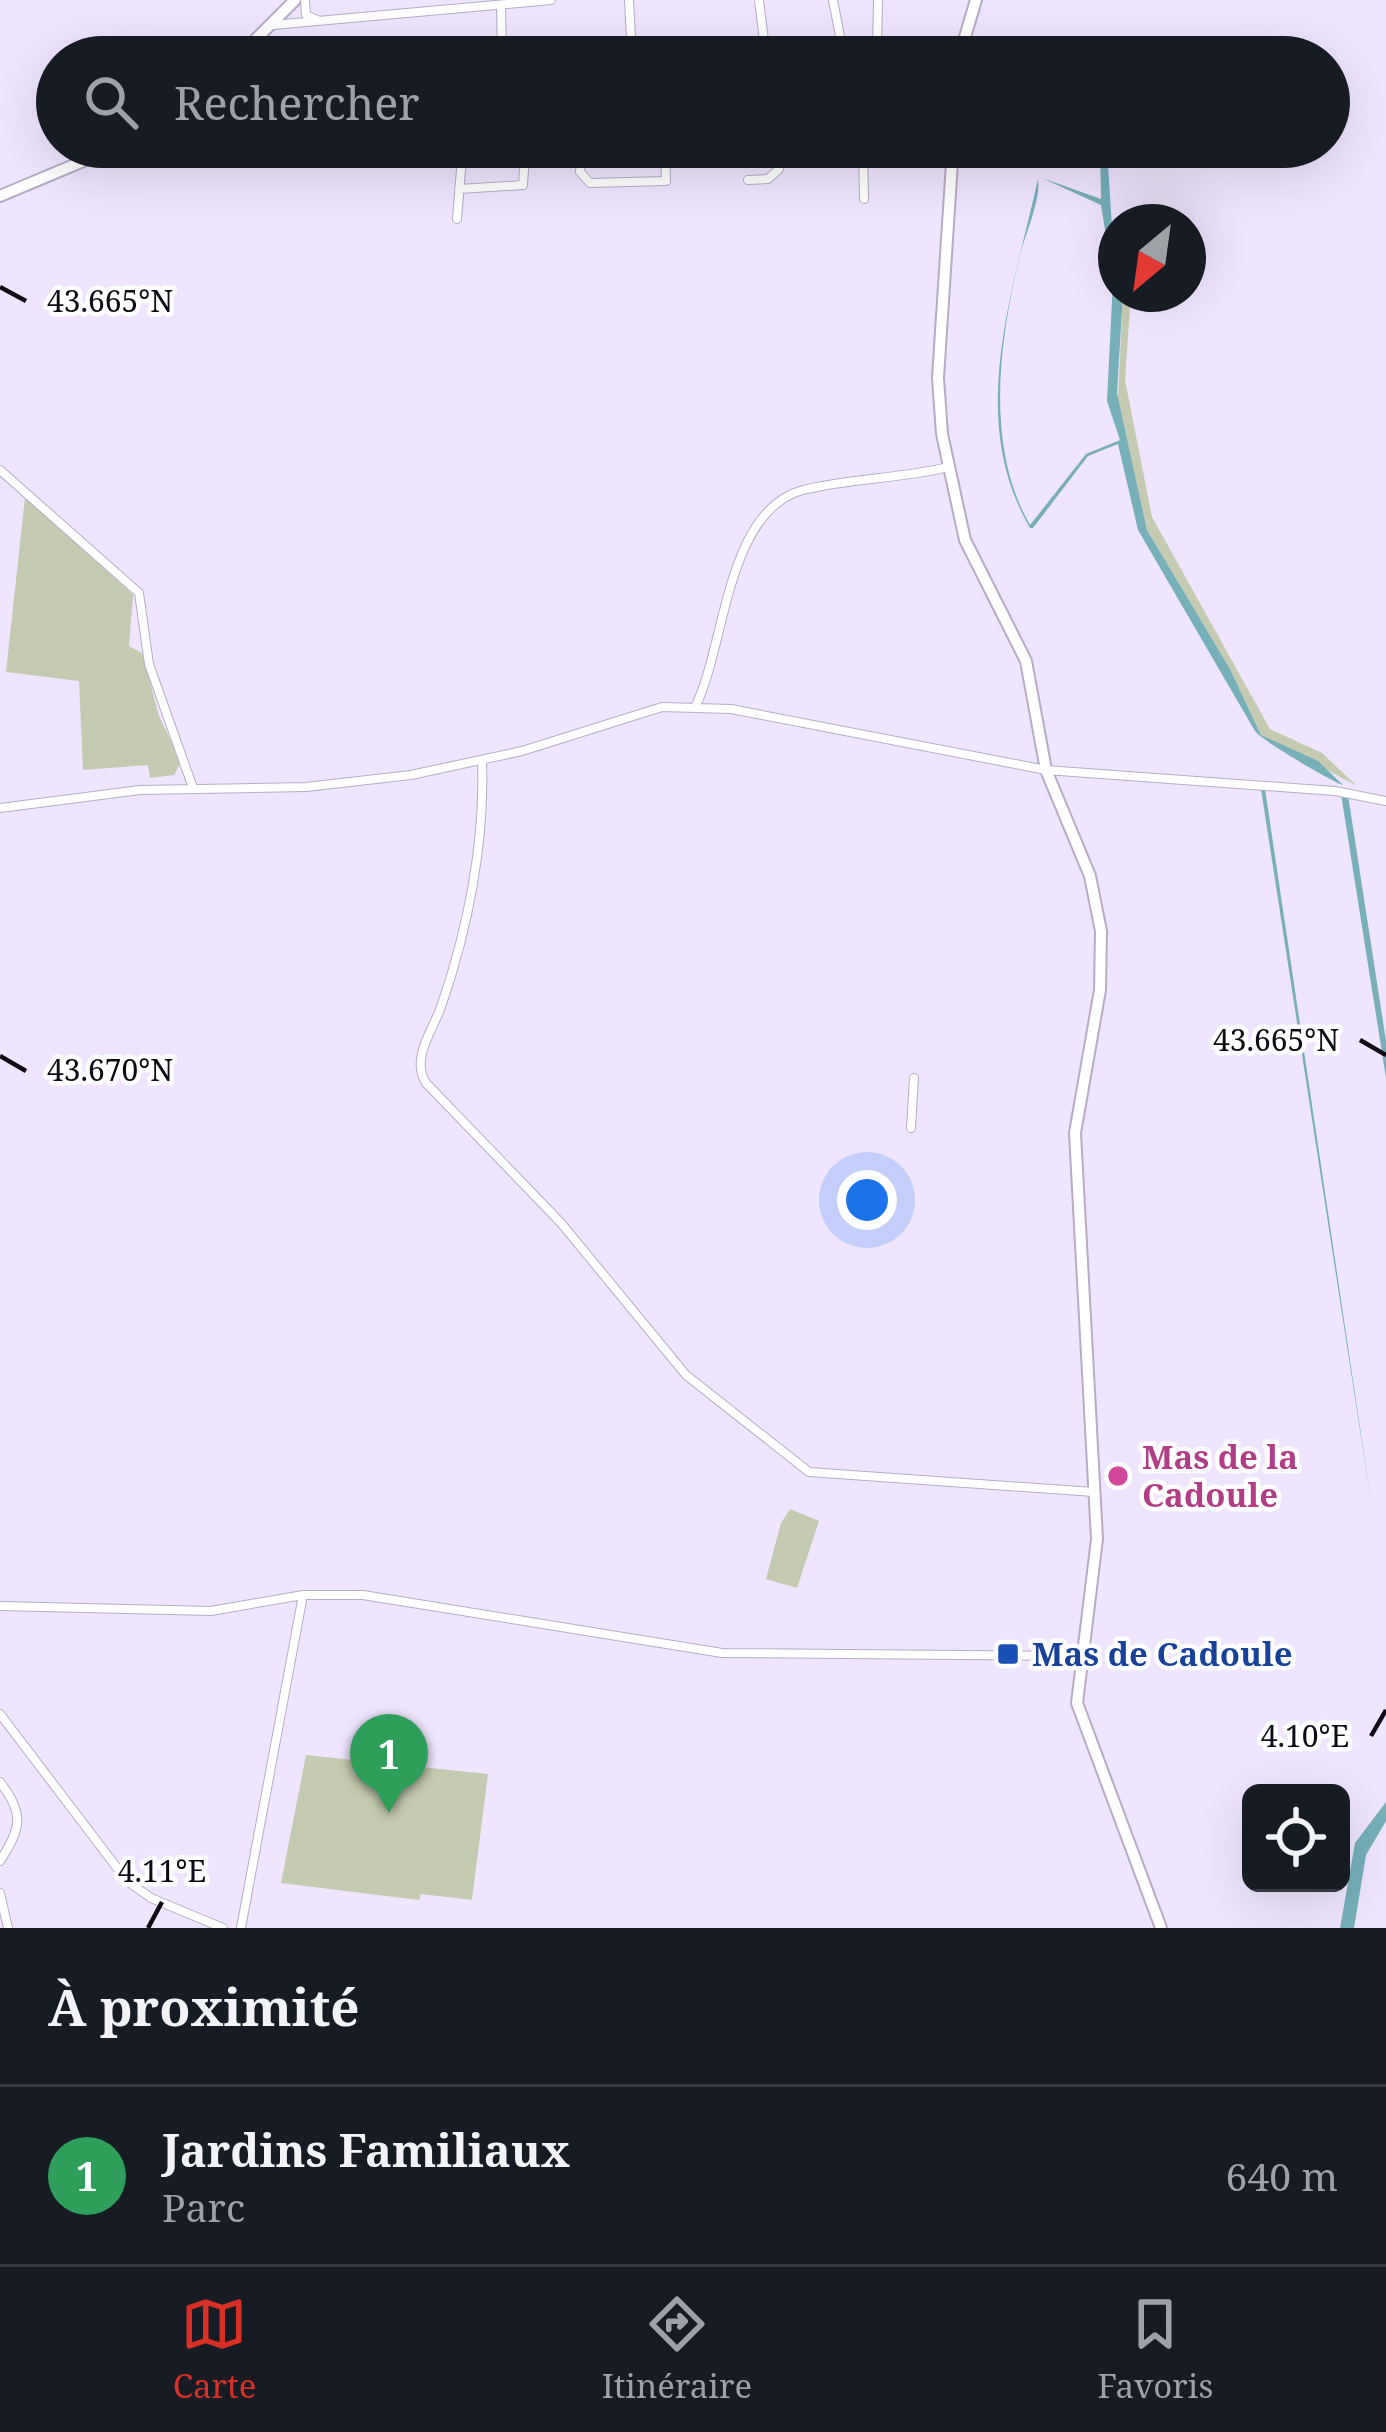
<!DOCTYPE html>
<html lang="fr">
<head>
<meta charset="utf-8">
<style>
	:root { --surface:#171b24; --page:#20242c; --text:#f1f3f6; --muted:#9ea1a6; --line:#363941; --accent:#d93025 }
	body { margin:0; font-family:"Noto Serif",serif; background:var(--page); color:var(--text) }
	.controls { position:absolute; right:36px; bottom:36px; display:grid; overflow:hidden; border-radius:18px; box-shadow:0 12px 48px #0002 }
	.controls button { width:108px; height:108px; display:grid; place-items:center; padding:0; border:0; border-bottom:3px solid var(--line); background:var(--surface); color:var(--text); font:60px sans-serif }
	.compass { position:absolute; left:1098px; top:204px; width:108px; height:108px; border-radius:50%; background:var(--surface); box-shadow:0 12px 48px #0002; rotate:209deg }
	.you { position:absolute; left:867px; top:1200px; width:42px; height:42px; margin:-30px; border:9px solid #fff; border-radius:50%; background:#1a73e8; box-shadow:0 0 0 18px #1a73e833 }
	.badge { display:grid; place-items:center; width:78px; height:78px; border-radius:50%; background:var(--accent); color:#fff; font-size:39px; font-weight:700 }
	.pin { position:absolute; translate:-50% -99px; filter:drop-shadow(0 3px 6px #0008) }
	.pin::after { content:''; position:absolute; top:63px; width:42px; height:36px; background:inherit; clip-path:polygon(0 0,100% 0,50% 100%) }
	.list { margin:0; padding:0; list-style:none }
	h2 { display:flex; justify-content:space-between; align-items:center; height:156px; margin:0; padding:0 48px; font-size:51px }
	h2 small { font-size:39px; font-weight:400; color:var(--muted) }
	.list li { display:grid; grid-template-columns:78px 1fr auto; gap:36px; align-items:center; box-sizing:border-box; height:180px; padding:0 48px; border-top:3px solid var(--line) }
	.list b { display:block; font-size:45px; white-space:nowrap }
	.list p { margin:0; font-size:39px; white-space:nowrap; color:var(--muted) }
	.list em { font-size:39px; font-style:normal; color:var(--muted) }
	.icon { flex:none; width:66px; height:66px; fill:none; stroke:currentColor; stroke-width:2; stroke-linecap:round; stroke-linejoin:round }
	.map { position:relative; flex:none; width:1386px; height:1928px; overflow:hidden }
	.search { position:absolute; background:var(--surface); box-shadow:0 12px 48px #0002; left:36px; right:36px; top:36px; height:132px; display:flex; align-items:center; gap:30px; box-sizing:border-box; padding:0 42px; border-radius:66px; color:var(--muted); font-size:45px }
	.sheet { height:336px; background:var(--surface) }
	nav { display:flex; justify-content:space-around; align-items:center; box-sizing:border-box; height:168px; border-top:3px solid var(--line); background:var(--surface); font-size:33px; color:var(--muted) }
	nav a { display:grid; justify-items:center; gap:6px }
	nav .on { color:var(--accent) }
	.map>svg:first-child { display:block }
	.green { fill:#c5cbb0 }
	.water { fill:#77b0b9 }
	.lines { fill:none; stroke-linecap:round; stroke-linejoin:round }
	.street-casing { stroke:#b6acc5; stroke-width:10 }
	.secondary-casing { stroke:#b6acc5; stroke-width:14 }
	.street { stroke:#fff; stroke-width:8 }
	.secondary { stroke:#fff; stroke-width:10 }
	.ticks { fill:none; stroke:#0f0b14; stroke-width:4.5 }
	.hotel-dot { fill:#d1479c; stroke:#fff; stroke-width:4.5 }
	.transit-dot { fill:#1a4fb4; stroke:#fff; stroke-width:4.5 }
	.labels { text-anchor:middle; stroke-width:9; stroke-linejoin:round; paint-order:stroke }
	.hotel-label { font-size:33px; font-weight:bold; fill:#b23c85; stroke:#fff; text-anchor:start }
	.transit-label { font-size:33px; font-weight:bold; fill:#164399; stroke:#fff; text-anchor:start }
	.ticks-label { font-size:30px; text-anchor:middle; fill:#0f0b14; stroke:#fff; stroke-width:9; stroke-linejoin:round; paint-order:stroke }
</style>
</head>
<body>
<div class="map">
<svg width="1386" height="1928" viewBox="0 0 1386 1928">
	<rect width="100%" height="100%" fill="#efe5ff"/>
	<!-- green -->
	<path class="green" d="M1123 294H1131L1125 380 1152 517 1270 729 1322 753 1357 786 1261 735 1230 669 1147 530 1118 398Z
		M25 497 133 595 129 646 142 653 159 716 181 762 174 775 150 778 148 765 83 770 79 681 6 672Z
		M790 1509 819 1521 797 1588 766 1579 781 1523Z
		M306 1755 488 1774 472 1900 421 1894 419 1900 281 1883Z"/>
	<!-- water -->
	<path class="water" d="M1100 147H1107L1116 294H1123L1117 393 1147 530 1230 669 1261 735 1318 761 1343 785C1334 783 1262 741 1255 731L1138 530 1118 444 1088 456 1033 528H1030C966 419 1013 292 1038 179 1041 201 1025 234 1019 259 999 343 985 447 1030 525L1086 454 1120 440 1107 401 1113 280 1101 205 1042 178 1101 199Z
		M1261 789H1265L1372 1508Z
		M1341 794 1348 795 1386 1041V1078Z
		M1386 1802V1821L1366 1855 1354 1928H1340L1355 1843Z"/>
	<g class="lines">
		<defs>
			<path id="street" d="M305 0 306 15 317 20
				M629 0 632 57
				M759 0 766 57
				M833 0 844 57
				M501 5 502 57
				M273 25 551 0
				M877 49 878 0
				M863 147 864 199
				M748 180 768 179 779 169 778 147
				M459 189 523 185 525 154
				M457 219 462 157 582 152 580 172 590 183 666 181 665 147
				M0 470 139 593 149 664 193 788
				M696 705C725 647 726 510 803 490 850 478 900 479 948 467
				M482 762C485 842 468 928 442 1004 434 1029 410 1058 426 1083L561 1223 686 1375 809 1472 1094 1492
				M0 808 140 790 306 787 411 775 522 751 662 707 731 709 1046 770 1335 791 1386 801
				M911 1128 914 1078
				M0 1606 211 1611 303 1595H363L722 1653 1079 1656
				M0 1714 127 1881 151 1898 223 1928
				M0 1782C25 1814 21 1829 0 1861
				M0 1893 8 1928
				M241 1928 303 1595"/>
			<path id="secondary" d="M238 57 295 0
				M959 57 976 0
				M953 147 938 378 942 434 965 540 1026 661 1046 770 1090 876 1101 931 1100 990 1075 1133 1097 1539 1077 1703 1161 1928
				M0 196 117 147"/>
		</defs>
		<!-- street casing -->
		<use href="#street" class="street-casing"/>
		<!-- secondary casing -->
		<use href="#secondary" class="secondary-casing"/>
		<!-- street -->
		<use href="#street" class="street"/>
		<!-- secondary -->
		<use href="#secondary" class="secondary"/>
	</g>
	<!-- ticks -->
	<path class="ticks" d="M0 287 26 301M1360 1040 1386 1055M0 1056 26 1071M1371 1736 1386 1710M148 1928 162 1902"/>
	<!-- markers -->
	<circle class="hotel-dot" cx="1118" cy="1476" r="12"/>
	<rect class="transit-dot" x="996" y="1642" width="24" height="24" rx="6"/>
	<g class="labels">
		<!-- hotel labels -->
		<g class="hotel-label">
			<text x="1142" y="1469">Mas de la<tspan x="1142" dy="38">Cadoule</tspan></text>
		</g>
		<!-- transit labels -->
		<g class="transit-label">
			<text x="1032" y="1666">Mas de Cadoule</text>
		</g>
	</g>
	<g class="ticks-label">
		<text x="110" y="312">43.665°N</text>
		<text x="1276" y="1051">43.665°N</text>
		<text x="110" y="1081">43.670°N</text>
		<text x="1305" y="1747">4.10°E</text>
		<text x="162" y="1882">4.11°E</text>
	</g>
</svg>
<div class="controls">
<button><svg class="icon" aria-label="locate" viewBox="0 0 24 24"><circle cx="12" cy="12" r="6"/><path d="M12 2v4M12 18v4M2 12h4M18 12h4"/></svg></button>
</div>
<svg class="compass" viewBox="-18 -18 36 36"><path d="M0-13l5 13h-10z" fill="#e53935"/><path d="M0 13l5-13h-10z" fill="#9ea1a6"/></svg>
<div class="you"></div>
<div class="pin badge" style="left:389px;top:1813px;background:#2e9e5b">1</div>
<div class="search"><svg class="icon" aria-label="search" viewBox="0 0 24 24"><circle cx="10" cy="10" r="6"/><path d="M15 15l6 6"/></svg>Rechercher</div>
</div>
<section class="sheet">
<h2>À proximité<small></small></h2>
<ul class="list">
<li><span class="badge" style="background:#2e9e5b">1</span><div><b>Jardins Familiaux</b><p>Parc</p></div><em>640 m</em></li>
</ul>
</section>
<nav>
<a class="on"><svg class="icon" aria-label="map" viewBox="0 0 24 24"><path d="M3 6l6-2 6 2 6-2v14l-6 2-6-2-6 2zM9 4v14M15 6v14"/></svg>Carte</a>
<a><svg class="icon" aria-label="directions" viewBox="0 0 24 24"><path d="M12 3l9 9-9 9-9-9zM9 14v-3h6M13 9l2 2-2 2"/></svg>Itinéraire</a>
<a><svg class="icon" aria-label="saved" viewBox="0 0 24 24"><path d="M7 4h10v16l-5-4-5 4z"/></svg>Favoris</a>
</nav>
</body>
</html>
